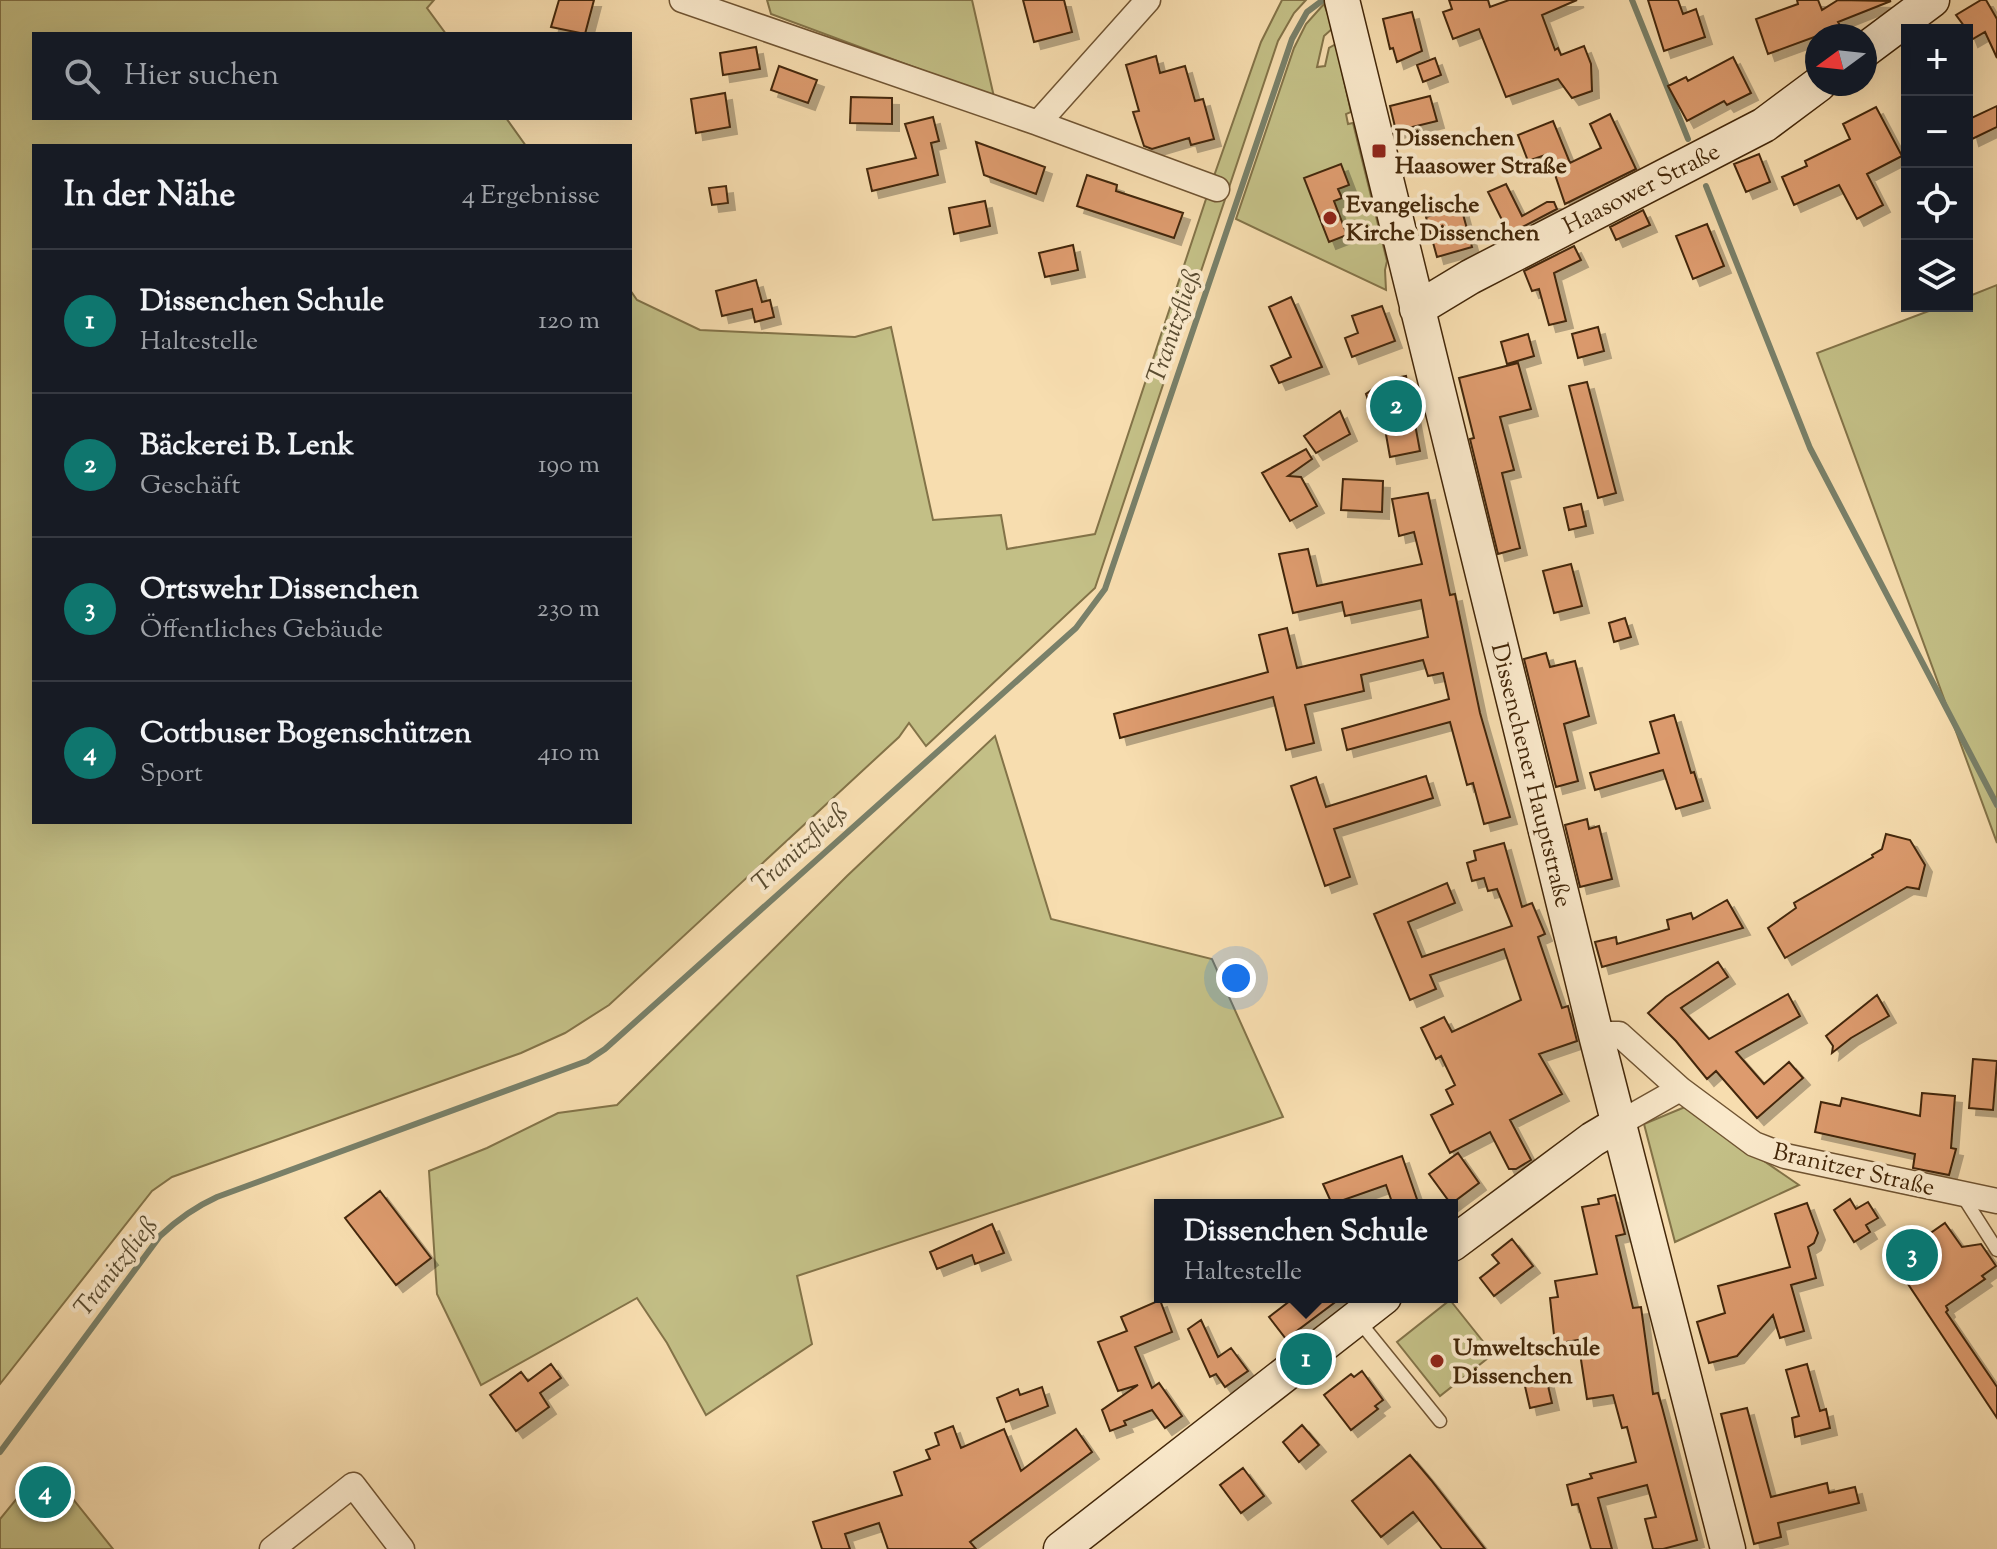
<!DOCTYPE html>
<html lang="de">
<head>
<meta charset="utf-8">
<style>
	:root { --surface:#171b24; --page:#242831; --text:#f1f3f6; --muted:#9ea1a6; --line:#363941; --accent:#0f766e }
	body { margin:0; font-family:"Sorts Mill Goudy",serif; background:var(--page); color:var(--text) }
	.controls { position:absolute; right:24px; top:24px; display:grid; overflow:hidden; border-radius:0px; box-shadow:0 8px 32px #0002 }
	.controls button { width:72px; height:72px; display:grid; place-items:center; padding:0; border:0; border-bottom:2px solid var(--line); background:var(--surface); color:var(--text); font:40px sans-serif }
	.compass { position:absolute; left:1805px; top:24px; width:72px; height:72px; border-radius:50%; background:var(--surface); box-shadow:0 8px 32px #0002; rotate:255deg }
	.you { position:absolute; left:1236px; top:978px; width:28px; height:28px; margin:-20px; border:6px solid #fff; border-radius:50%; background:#1a73e8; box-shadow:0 0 0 12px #1a73e833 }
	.badge { display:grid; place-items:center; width:52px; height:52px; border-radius:50%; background:var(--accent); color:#fff; font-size:26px; font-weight:700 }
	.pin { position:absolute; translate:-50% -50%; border:4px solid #fff; box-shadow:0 2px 8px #0006 }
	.popup { position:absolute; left:1154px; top:1199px; width:304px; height:104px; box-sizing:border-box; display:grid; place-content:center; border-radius:0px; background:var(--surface); filter:drop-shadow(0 2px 6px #0005); font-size:26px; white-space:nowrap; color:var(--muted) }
	.popup b { font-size:30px; color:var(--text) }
	.popup::after { content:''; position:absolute; left:50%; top:100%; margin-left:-16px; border:16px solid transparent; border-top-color:var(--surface) }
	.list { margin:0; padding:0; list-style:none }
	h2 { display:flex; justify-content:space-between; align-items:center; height:104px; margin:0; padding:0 32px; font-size:34px }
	h2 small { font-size:26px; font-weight:400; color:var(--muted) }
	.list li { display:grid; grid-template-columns:52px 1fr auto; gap:24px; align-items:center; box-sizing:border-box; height:144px; padding:0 32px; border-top:2px solid var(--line) }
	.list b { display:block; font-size:30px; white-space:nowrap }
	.list p { margin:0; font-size:26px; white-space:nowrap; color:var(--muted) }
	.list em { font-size:26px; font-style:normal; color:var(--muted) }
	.icon { flex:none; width:44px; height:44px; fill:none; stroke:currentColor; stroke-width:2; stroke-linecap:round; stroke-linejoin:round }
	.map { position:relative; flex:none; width:1997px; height:1549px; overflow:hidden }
	.search { position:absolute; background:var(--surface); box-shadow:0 8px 32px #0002; left:32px; top:32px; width:600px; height:88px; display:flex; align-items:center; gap:20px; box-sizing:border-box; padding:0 28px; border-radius:0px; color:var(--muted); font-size:30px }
	.panel { position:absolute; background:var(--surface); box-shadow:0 8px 32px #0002; left:32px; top:144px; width:600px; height:680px; border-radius:0px }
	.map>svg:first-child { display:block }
	.green { fill:#c3bf86; stroke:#837348; stroke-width:2 }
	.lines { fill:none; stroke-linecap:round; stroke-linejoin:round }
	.stream { stroke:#798069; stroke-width:6 }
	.building { fill:#dd9b6e; stroke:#432709; stroke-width:2; filter:url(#shadow) }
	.lane-casing { stroke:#705432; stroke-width:15 }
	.street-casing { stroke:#705432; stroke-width:27 }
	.secondary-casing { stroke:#432709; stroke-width:37 }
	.lane { stroke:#fae9cb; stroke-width:12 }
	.street { stroke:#fae9cb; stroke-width:24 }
	.secondary { stroke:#fae9cb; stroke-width:34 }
	.poi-dot { fill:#8f2418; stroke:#fae9cb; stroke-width:3 }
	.labels { text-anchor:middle; stroke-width:8; stroke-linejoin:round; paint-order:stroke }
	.poi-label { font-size:24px; font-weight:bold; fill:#432709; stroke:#fae9cb; text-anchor:start }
	.street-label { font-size:24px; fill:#432709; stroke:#fae9cb }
	.water-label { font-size:26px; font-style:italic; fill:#5a4c31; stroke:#fae9cb }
</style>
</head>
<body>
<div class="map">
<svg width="1997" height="1549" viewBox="0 0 1997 1549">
	<defs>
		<filter id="shadow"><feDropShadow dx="7" dy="7" stdDeviation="0" flood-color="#0004"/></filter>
	</defs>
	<rect width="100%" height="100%" fill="#f7ddaf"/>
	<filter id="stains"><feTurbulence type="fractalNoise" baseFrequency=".0025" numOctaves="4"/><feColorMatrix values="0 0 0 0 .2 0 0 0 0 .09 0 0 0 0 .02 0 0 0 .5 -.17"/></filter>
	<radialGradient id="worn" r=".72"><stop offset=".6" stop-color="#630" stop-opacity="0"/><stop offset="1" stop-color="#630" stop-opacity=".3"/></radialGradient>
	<!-- green -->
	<path class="green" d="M0 0H434L427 8 446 34H34V118H506L526 146H34V822H630V290L637 300 700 330 855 337 891 327 933 520 1001 515 1007 549 1095 534 1207 196 1261 42 1282 0H1306L1294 13 1278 41 1095 588 926 746 909 723 899 737 609 1005 565 1033 521 1053 172 1177 152 1191 0 1384Z
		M767 0H972L994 97 771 14Z
		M1324 4 1333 28 1324 36 1317 67 1325 66 1329 48 1336 44 1351 112 1346 114 1348 124 1353 123 1387 261 1385 270 1386 290 1236 219 1294 48 1306 24Z
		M1997 285V843L1817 353 1942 306H1967V297Z
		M995 736 1051 919 1212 959 1283 1117 797 1276 812 1344 706 1415 667 1343 637 1298 481 1385 437 1294 429 1171 487 1148 558 1113 617 1105 847 876Z
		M1685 1107 1799 1185 1675 1242 1644 1124Z
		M1450 1300 1493 1354 1440 1396 1397 1342Z
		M45 1464 113 1549H0V1519Z"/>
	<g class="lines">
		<!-- stream -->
		<path class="stream" d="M1632 0 1688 139
			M1706 186 1810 448 1997 805
			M0 1452 160 1236C178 1219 195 1207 217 1197L587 1061 605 1049 1076 628 1105 589 1292 39 1307 12 1323 0"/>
	</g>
	<!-- building -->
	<path class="building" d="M559 0H594L585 34 551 27Z
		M1023 0H1064L1072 32 1034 42Z
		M1449 0H1488L1490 7 1509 0H1577L1542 15 1555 50 1558 48 1561 55 1584 46 1591 64 1592 91 1572 98 1558 79 1506 97 1479 29 1453 39 1443 12 1452 9Z
		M1648 0H1678L1683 14 1696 9 1705 37 1664 51Z
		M1797 0H1818L1822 10 1838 0 1891 1 1838 22 1843 30 1834 36H1817L1768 54 1756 19 1798 4Z
		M1981 0H1986L1997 19V58L1985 32 1971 40 1967 30 1956 15Z
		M1412 12 1422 51 1397 62 1393 48 1390 49 1383 19Z
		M756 47 760 69 723 75 720 53Z
		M1156 56 1160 73 1185 66 1195 101 1203 99 1214 139 1191 145 1189 138 1152 149 1144 146 1133 112 1139 111 1126 65Z
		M1733 57 1751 93 1727 105 1724 101 1687 121 1668 86 1686 77 1688 81Z
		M1435 58 1441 75 1423 82 1417 65Z
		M779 66 817 80 808 103 771 90Z
		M725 93 730 127 696 133 691 99Z
		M1430 96 1437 121 1396 131 1390 106Z
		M851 97 892 98V124L850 123Z
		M1997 106V127L1972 139 1967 120Z
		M1876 107 1902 156 1867 174 1883 205 1857 219 1839 185 1794 205 1782 177 1807 166 1805 161 1850 139 1843 124Z
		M1610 114 1636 169 1565 204 1548 154 1528 161 1518 135 1553 121 1570 163 1601 148 1590 124Z
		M933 117 939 141 931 143 938 175 872 191 867 169 916 158 905 124Z
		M976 142 1045 167 1036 194 984 175Z
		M1759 154 1770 182 1746 192 1734 164Z
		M1341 164 1349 185 1338 189 1342 198 1334 201 1347 235 1329 242 1304 178Z
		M1087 175 1117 185 1116 191 1183 213 1174 238 1077 206Z
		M1506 184 1522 216 1547 202H1554L1557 209 1509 234 1488 192Z
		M726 186 728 203 712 205 709 188Z
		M985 201 990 226 954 234 949 208Z
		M1461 207 1472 247 1437 257 1426 217Z
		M1643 210 1650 225 1616 240 1610 227Z
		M1707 224 1724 266 1693 279 1676 236Z
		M1073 245 1078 270 1045 277 1039 253Z
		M1574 246 1581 260 1554 273 1566 321 1549 325 1539 289 1532 291 1524 271Z
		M756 280 762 302 770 300 774 317 755 322 752 309 722 316 716 291Z
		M1291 297 1322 367 1279 383 1271 366 1291 357 1269 307Z
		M1382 306 1395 341 1352 357 1345 338 1358 333 1352 316Z
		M1598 327 1604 351 1578 358 1572 334Z
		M1528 334 1534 356 1507 364 1501 342Z
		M1518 363 1531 409 1500 417 1514 470 1502 473 1520 548 1498 554 1470 439 1474 438 1459 378Z
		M1406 376 1420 451 1390 457 1382 412 1374 417 1366 394 1386 380Z
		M1587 382 1616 493 1598 498 1569 386Z
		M1340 411 1350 434 1316 453 1304 436Z
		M1306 449 1312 459 1288 476 1301 477 1317 506 1290 521 1262 473Z
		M1343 479 1383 481 1382 512 1341 510Z
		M1428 493 1450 595 1455 594 1480 713 1510 817 1484 824 1473 783 1467 785 1450 722 1347 750 1342 729 1449 699 1443 673 1428 676 1423 660 1361 675 1364 691 1305 705 1314 743 1286 750 1273 697 1120 738 1114 714 1268 672 1259 635 1287 628 1297 668 1428 637 1421 600 1345 616 1342 602 1293 613 1279 554 1308 549 1317 586 1422 564 1414 532 1399 536 1392 499Z
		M1581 504 1586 526 1569 530 1564 508Z
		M1571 564 1582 606 1554 613 1543 571Z
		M1625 618 1631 637 1614 642 1609 623Z
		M1546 653 1550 667 1575 661 1589 716 1564 724 1578 781 1556 787 1524 659Z
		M1674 715 1691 773 1694 772 1703 801 1676 809 1663 770 1595 790 1590 773 1659 753 1650 722Z
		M1426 776 1433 798 1334 829 1350 877 1325 886 1291 786 1316 777 1326 807Z
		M1587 819 1589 829 1599 826 1612 879 1580 887 1565 825Z
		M1886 834 1910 840 1925 865 1919 889 1907 887 1785 958 1768 928 1796 908 1794 903 1873 857 1872 855 1882 849Z
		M1504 843 1522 907 1532 903 1545 934 1538 937 1562 1008 1568 1006 1577 1041 1539 1054 1562 1094 1510 1120 1531 1160 1516 1169H1509L1490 1132 1450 1153 1431 1115 1453 1104 1446 1090 1455 1085 1441 1056 1436 1059 1421 1028 1444 1017 1452 1032 1521 1000 1504 949 1430 975 1436 989 1410 1000 1374 914 1447 883 1455 903 1408 922 1422 957 1512 926 1497 889 1488 891 1484 878 1472 881 1467 863 1476 860 1474 851Z
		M1727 900 1743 928 1602 967 1595 942 1616 937 1617 944 1669 929 1667 920 1691 913 1693 919Z
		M1718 962 1728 977 1681 1008 1709 1039 1788 994 1800 1016 1736 1052 1764 1084 1789 1062 1803 1078 1757 1118 1716 1071 1707 1079 1676 1041 1648 1013 1666 997Z
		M1877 995 1889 1016 1851 1038 1832 1053 1833 1046 1826 1036Z
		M1973 1059 1997 1061 1993 1110 1969 1108Z
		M1922 1093 1955 1096 1951 1148 1956 1149 1949 1175 1913 1168 1915 1154 1815 1132 1821 1102 1840 1106 1842 1098 1920 1116Z
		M1458 1153 1479 1183 1451 1204 1429 1174Z
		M1402 1156 1419 1205H1393L1386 1185 1332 1204 1323 1184Z
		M380 1191 431 1258 396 1285 345 1218Z
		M1615 1195 1625 1234 1616 1236 1633 1308 1641 1307 1653 1394 1658 1393 1662 1407 1697 1540 1663 1549H1653L1645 1519 1656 1517 1647 1485 1598 1498 1612 1549H1591L1578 1504 1572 1505 1567 1485 1592 1478 1590 1474 1636 1462 1627 1427 1622 1428 1613 1395 1587 1399 1578 1340 1555 1344 1550 1298 1558 1297 1555 1281 1597 1274 1582 1207 1599 1204 1598 1199Z
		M1850 1199 1856 1209 1868 1202 1878 1218 1866 1225 1870 1232 1854 1242 1834 1210Z
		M1807 1203 1818 1233 1814 1243 1808 1247 1816 1278 1791 1285 1804 1331 1780 1338 1773 1315 1737 1356 1709 1363 1697 1322 1725 1313 1718 1286 1790 1267 1775 1214Z
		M1945 1223 1962 1247 1981 1244 1996 1266 1982 1276 1985 1279 1946 1306 1948 1310 1946 1312 1997 1387V1418L1892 1260Z
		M992 1224 1004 1253 975 1264 972 1255 937 1269 930 1252Z
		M1512 1239 1533 1266 1494 1296 1480 1278 1499 1263 1492 1255Z
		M1295 1297H1342L1286 1339 1269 1317Z
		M1160 1300 1172 1332 1135 1347 1152 1388 1159 1383 1182 1416 1165 1428 1152 1410 1124 1421 1126 1425 1110 1431 1102 1410 1138 1385 1118 1391 1098 1342 1127 1331 1121 1317Z
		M1201 1320 1218 1357 1231 1348 1248 1371 1225 1387 1216 1374 1210 1377 1188 1329Z
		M551 1364 561 1378 540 1393 549 1407 516 1431 490 1395 521 1372 528 1381Z
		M1807 1364 1820 1411 1826 1409 1830 1428 1795 1437 1792 1418 1799 1416 1786 1370Z
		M1362 1371 1383 1400 1375 1406 1378 1409 1351 1430 1324 1395 1351 1374 1354 1377Z
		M1546 1377 1552 1403 1530 1408 1524 1382Z
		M1042 1387 1048 1406 1006 1422 997 1398 1018 1389 1020 1395Z
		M1747 1408 1771 1497 1827 1483 1829 1493 1855 1487 1859 1503 1778 1523 1781 1537 1754 1544 1721 1414Z
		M1302 1425 1319 1445 1299 1462 1283 1442Z
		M953 1426 961 1448 1004 1429 1021 1471 1076 1429 1092 1452 970 1542 976 1549H888L879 1523 845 1534 850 1549H822L813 1522 902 1495 894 1472 930 1459 926 1450 939 1445 935 1433Z
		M1410 1455 1431 1480 1485 1549H1442L1413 1512 1381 1537 1352 1501Z
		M1243 1468 1264 1496 1241 1513 1220 1485Z"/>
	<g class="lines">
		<defs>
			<path id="lane" d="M1962 1195 1997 1250
				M1359 1321 1440 1421"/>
			<path id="street" d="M682 0 1038 123 1148 0
				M1038 123 1217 189
				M1597 1039 1609 1034H1619L1680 1089 1754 1144 1785 1156 1997 1201
				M1620 1123 1680 1089
				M272 1549 353 1485 402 1549"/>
			<path id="secondary" d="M1342 0 1597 1039 1728 1549
				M1865 50 1932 0
				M1417 309 1470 277 1764 125 1819 84
				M1452 1244 1593 1139 1620 1123
				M1061 1549 1384 1297"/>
		</defs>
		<!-- lane casing -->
		<use href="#lane" class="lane-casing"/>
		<!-- street casing -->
		<use href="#street" class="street-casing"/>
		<!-- secondary casing -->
		<use href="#secondary" class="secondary-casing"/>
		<!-- lane -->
		<use href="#lane" class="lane"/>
		<!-- street -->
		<use href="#street" class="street"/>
		<!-- secondary -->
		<use href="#secondary" class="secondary"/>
	</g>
	<!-- markers -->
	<g class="poi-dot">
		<rect x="1371" y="143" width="16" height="16" rx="4"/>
		<circle cx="1330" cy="218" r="8"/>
		<circle cx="1437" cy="1361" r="8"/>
	</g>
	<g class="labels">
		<!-- poi labels -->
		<g class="poi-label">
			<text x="1395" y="145">Dissenchen<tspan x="1395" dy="28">Haasower Straße</tspan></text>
			<text x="1346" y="212">Evangelische<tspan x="1346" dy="28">Kirche Dissenchen</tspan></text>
			<text x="1453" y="1355">Umweltschule<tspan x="1453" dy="28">Dissenchen</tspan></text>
		</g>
		<!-- street labels -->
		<g class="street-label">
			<text transform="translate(1641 188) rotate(-27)" y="8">Haasower Straße</text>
			<text transform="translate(1532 775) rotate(76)" y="8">Dissenchener Hauptstraße</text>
			<text transform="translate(1854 1169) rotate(13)" y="8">Branitzer Straße</text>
		</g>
		<!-- water labels -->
		<g class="water-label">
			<text transform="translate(1173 326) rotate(-71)" y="9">Tranitzfließ</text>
			<text transform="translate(799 847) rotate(-42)" y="9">Tranitzfließ</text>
			<text transform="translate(115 1266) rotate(-52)" y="9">Tranitzfließ</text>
		</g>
	</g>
	<rect width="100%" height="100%" filter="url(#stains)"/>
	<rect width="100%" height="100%" fill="url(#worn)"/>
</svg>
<div class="controls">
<button>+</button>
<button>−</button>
<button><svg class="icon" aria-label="locate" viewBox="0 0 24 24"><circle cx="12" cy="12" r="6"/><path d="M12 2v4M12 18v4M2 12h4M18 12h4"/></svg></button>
<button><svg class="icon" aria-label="layers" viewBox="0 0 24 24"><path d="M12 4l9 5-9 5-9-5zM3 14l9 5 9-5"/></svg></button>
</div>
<svg class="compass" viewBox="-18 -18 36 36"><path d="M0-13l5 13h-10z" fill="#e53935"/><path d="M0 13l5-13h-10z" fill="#9ea1a6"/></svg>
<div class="you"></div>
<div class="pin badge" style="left:1306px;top:1359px">1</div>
<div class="popup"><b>Dissenchen Schule</b>Haltestelle</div>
<div class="pin badge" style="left:1396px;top:406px">2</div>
<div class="pin badge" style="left:1912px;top:1255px">3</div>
<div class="pin badge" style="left:45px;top:1492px">4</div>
<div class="search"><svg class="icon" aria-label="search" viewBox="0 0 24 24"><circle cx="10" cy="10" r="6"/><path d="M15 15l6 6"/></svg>Hier suchen</div>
<section class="panel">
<h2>In der Nähe<small>4 Ergebnisse</small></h2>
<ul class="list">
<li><span class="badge">1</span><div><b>Dissenchen Schule</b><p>Haltestelle</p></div><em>120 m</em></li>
<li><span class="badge">2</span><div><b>Bäckerei B. Lenk</b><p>Geschäft</p></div><em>190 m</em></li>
<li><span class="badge">3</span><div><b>Ortswehr Dissenchen</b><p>Öffentliches Gebäude</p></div><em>230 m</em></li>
<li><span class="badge">4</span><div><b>Cottbuser Bogenschützen</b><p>Sport</p></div><em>410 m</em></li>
</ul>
</section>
</div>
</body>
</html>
